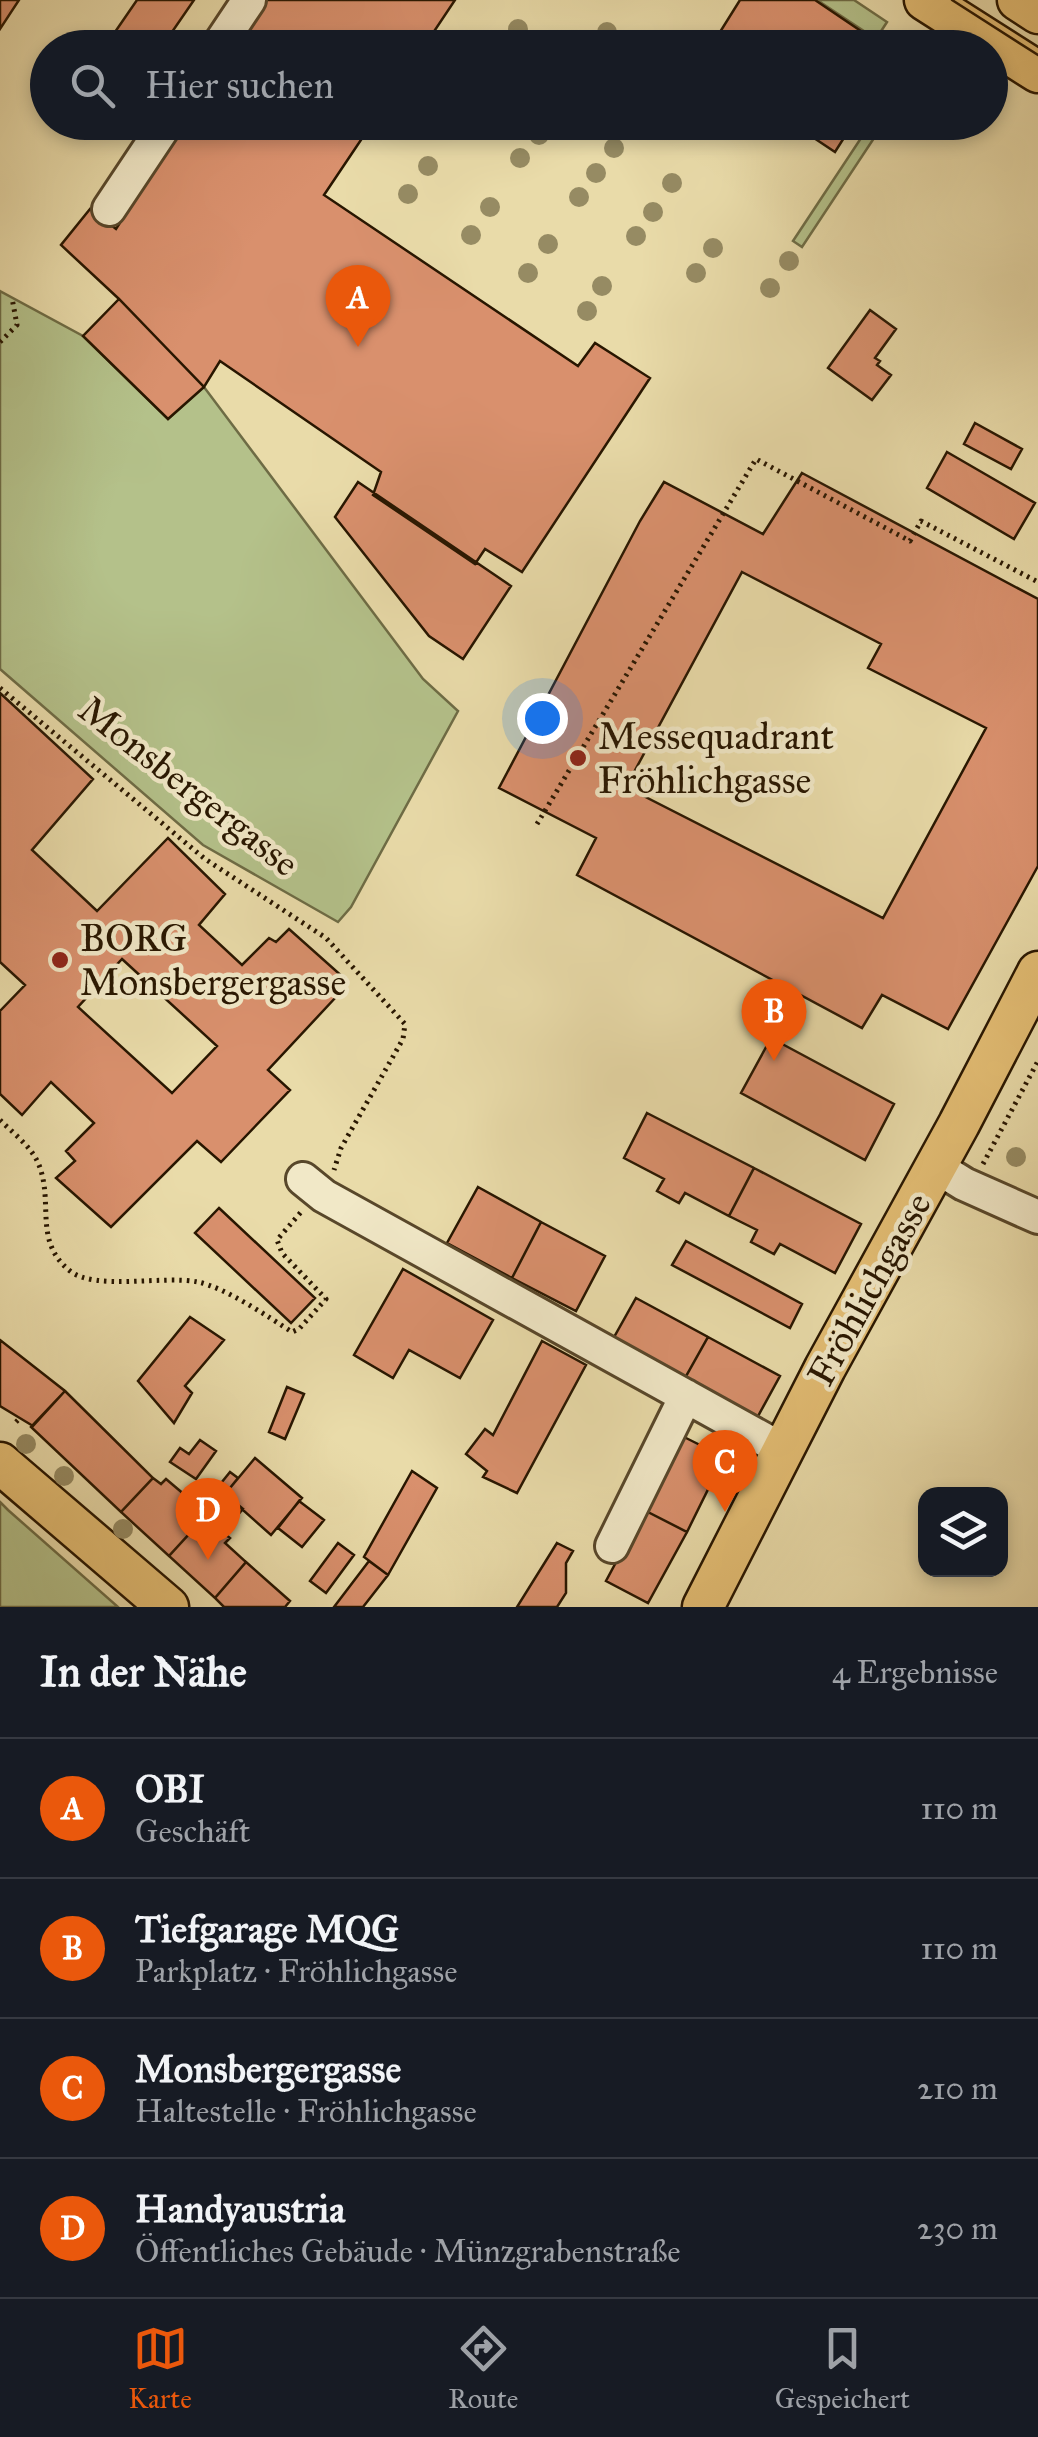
<!DOCTYPE html>
<html lang="de">
<head>
<meta charset="utf-8">
<style>
	:root { --surface:#171b24; --page:#20242c; --text:#f1f3f6; --muted:#9ea1a6; --line:#363941; --accent:#ea580c }
	body { margin:0; font-family:"IM FELL Great Primer",serif; background:var(--page); color:var(--text) }
	.controls { position:absolute; right:30px; bottom:30px; display:grid; overflow:hidden; border-radius:20px; box-shadow:0 5px 15px #0003 }
	.controls button { width:90px; height:90px; display:grid; place-items:center; padding:0; border:0; border-bottom:2px solid var(--line); background:var(--surface); color:var(--text); font:50px sans-serif }
	.you { position:absolute; left:542px; top:718px; width:35px; height:35px; margin:-25px; border:8px solid #fff; border-radius:50%; background:#1a73e8; box-shadow:0 0 0 15px #1a73e833 }
	.badge { display:grid; place-items:center; width:65px; height:65px; border-radius:50%; background:var(--accent); color:#fff; font-size:32px; font-weight:700 }
	.pin { position:absolute; translate:-50% -82px; filter:drop-shadow(0 2px 5px #0008) }
	.pin::after { content:''; position:absolute; top:52px; width:35px; height:30px; background:inherit; clip-path:polygon(0 0,100% 0,50% 100%) }
	.list { margin:0; padding:0; list-style:none }
	h2 { display:flex; justify-content:space-between; align-items:center; height:130px; margin:0; padding:0 40px; font-size:42px }
	h2 small { font-size:32px; font-weight:400; color:var(--muted) }
	.list li { display:grid; grid-template-columns:65px 1fr auto; gap:30px; align-items:center; box-sizing:border-box; height:140px; padding:0 40px; border-top:2px solid var(--line) }
	.list b { display:block; font-size:38px; white-space:nowrap }
	.list p { margin:0; font-size:32px; white-space:nowrap; color:var(--muted) }
	.list em { font-size:32px; font-style:normal; color:var(--muted) }
	.icon { flex:none; width:55px; height:55px; fill:none; stroke:currentColor; stroke-width:2; stroke-linecap:round; stroke-linejoin:round }
	.map { position:relative; flex:none; width:1038px; height:1607px; overflow:hidden }
	.search { position:absolute; background:var(--surface); box-shadow:0 5px 15px #0003; left:30px; right:30px; top:30px; height:110px; display:flex; align-items:center; gap:25px; box-sizing:border-box; padding:0 35px; border-radius:55px; color:var(--muted); font-size:38px }
	.sheet { height:690px; background:var(--surface) }
	nav { display:flex; justify-content:space-around; align-items:center; box-sizing:border-box; height:140px; border-top:2px solid var(--line); background:var(--surface); font-size:28px; color:var(--muted) }
	nav a { display:grid; justify-items:center; gap:5px }
	nav .on { color:var(--accent) }
	.map>svg:first-child { display:block }
	.green { fill:#b4c18a; stroke:#6e6c45; stroke-width:2.5 }
	.building { fill:#d9906d; stroke:#281600; stroke-width:2.5; fill-rule:evenodd }
	.lines { fill:none; stroke-linecap:round; stroke-linejoin:round }
	.minor-casing { stroke:#58472a; stroke-width:38 }
	.major-casing { stroke:#281600; stroke-width:45 }
	.path { stroke:#281600; stroke-width:5; stroke-dasharray:2.5 5; stroke-linecap:butt }
	.minor { stroke:#f1e8c7; stroke-width:32 }
	.major { stroke:#e4be74; stroke-width:40 }
	.tram { stroke:#281600; stroke-width:2.5 }
	.tree { fill:#968b63 }
	.poi-dot { fill:#8f2418; stroke:#f1e8c7; stroke-width:4 }
	.labels { text-anchor:middle; stroke-width:9; stroke-linejoin:round; paint-order:stroke }
	.poi-label { font-size:38px; fill:#281600; stroke:#f1e8c7; text-anchor:start }
	.street-label { font-size:38px; fill:#281600; stroke:#f1e8c7 }
</style>
</head>
<body>
<div class="map">
<svg width="1038" height="1607" viewBox="0 0 1038 1607">
	<rect width="100%" height="100%" fill="#e9dba9"/>
	<filter id="stains"><feTurbulence type="fractalNoise" baseFrequency=".002" numOctaves="4"/><feColorMatrix values="0 0 0 0 .2 0 0 0 0 .09 0 0 0 0 .02 0 0 0 .5 -.17"/></filter>
	<radialGradient id="worn" r=".72"><stop offset=".6" stop-color="#630" stop-opacity="0"/><stop offset="1" stop-color="#630" stop-opacity=".3"/></radialGradient>
	<!-- green -->
	<path class="green" d="M817 0H854L887 22 876 39Z
		M871 123H884L802 247 793 241Z
		M0 291 83 336 168 419 204 387 423 679 458 711 351 907 338 922 203 845 0 669Z
		M0 1502 8 1510 118 1607H0Z"/>
	<!-- building -->
	<path class="building" d="M0 0H19L0 29Z
		M137 0H194L161 48H104Z
		M266 0H455L423 48H235Z
		M740 0H815L886 48H710Z
		M185 122H373L324 195 578 366 595 343 650 378 522 572 485 549 475 564 373 495 381 472 220 361 204 387 119 299 61 245 90 209 116 229Z
		M790 122H854L835 152Z
		M119 299 204 387 168 419 83 336Z
		M870 310 896 329 875 358 880 361 877 365 891 375 872 400 828 368Z
		M975 423 1022 449 1011 469 964 444Z
		M947 452 1035 503 1014 539 927 488Z
		M802 473 1038 599V866L948 1029 882 995 862 1028 577 875 596 838 499 788 640 521 664 482 763 534ZM742 572 881 644 868 668 986 728 883 918 626 787Z
		M358 482 511 586 463 659 429 636 335 517Z
		M0 693 93 779 32 850 97 911 168 838 225 894 199 925 242 965 269 938 276 942 289 929 344 978 329 992 336 997 268 1070 290 1090 221 1162 197 1141 111 1227 56 1178 75 1161 66 1151 94 1123 51 1082 22 1115 0 1094V1011L25 985 0 962ZM122 959 217 1046 172 1093 78 1007Z
		M771 1038 894 1104 865 1160 741 1093Z
		M647 1113 754 1168 729 1216 685 1193 679 1203 657 1191 664 1179 624 1158Z
		M754 1168 861 1224 835 1273 780 1244 774 1254 751 1242 757 1230 729 1216Z
		M478 1187 541 1222 512 1278 447 1243Z
		M219 1208 315 1298 291 1323 195 1233Z
		M541 1222 605 1256 576 1311 512 1278Z
		M686 1241 802 1304 790 1328 672 1265Z
		M403 1269 493 1320 460 1378 409 1350 393 1378 354 1355Z
		M636 1298 708 1337 685 1378 613 1339Z
		M190 1317 224 1340 185 1386 192 1393 174 1423 138 1381Z
		M708 1337 780 1376 757 1418 685 1378Z
		M0 1340 65 1391 33 1426 0 1406Z
		M542 1341 586 1365 517 1493 483 1477 487 1471 466 1454 485 1429 493 1435Z
		M287 1387 304 1394 285 1439 269 1432Z
		M65 1391 153 1478 121 1512 31 1427Z
		M682 1436 724 1457 687 1532 644 1510Z
		M200 1440 216 1451 196 1479 170 1462 180 1448 189 1454Z
		M255 1458 302 1498 271 1535 225 1494Z
		M412 1471 437 1488 388 1575 364 1557Z
		M230 1472 238 1478 213 1509 205 1503Z
		M153 1478 161 1484 166 1479 186 1496 180 1503 201 1521 169 1556 121 1512Z
		M225 1494 243 1509 223 1532 219 1529 215 1533 204 1520Z
		M299 1501 324 1520 302 1547 278 1528Z
		M644 1510 687 1532 648 1603 606 1581Z
		M201 1521 215 1533 219 1529 230 1538 225 1543 246 1562 215 1598 169 1556Z
		M338 1543 354 1555 326 1593 310 1581Z
		M557 1543 573 1551 566 1563V1593L557 1607H517Z
		M369 1561 388 1575 363 1607H334Z
		M246 1562 290 1601 285 1607H224L215 1598Z"/>
	<g class="lines">
		<defs>
			<path id="minor" d="M217 48 249 0
				M109 209 167 122
				M935 1166 964 1184 1038 1217
				M303 1179 324 1196 783 1450
				M612 1546 686 1396"/>
			<path id="major" d="M925 0 1038 72
				M1018 0 1038 13
				M0 1463 168 1607
				M703 1607 825 1368 959 1124 1038 972"/>
		</defs>
		<!-- minor casing -->
		<use href="#minor" class="minor-casing"/>
		<!-- major casing -->
		<use href="#major" class="major-casing"/>
		<!-- path -->
		<path class="path" d="M0 342 17 325 12 298
			M0 688 205 859 326 938 405 1024 403 1039 341 1148 334 1170
			M537 824 756 459 910 541 921 521 1038 582
			M0 1120C14 1134 32 1147 39 1165 54 1204 33 1241 70 1271 95 1291 164 1275 198 1282 226 1288 267 1316 292 1332L299 1329 326 1299 282 1253 277 1240 301 1212
			M983 1164 1038 1061
			M16 1422 19 1419
			M718 1470 723 1473 733 1455"/>
		<!-- minor -->
		<use href="#minor" class="minor"/>
		<!-- major -->
		<use href="#major" class="major"/>
		<!-- tram -->
		<path class="tram" d="M952 0 1038 55"/>
	</g>
	<!-- trees -->
	<g class="tree">
		<circle cx="518" cy="29" r="10"/>
		<circle cx="607" cy="32" r="10"/>
		<circle cx="539" cy="135" r="10"/>
		<circle cx="614" cy="148" r="10"/>
		<circle cx="520" cy="158" r="10"/>
		<circle cx="428" cy="166" r="10"/>
		<circle cx="596" cy="173" r="10"/>
		<circle cx="672" cy="183" r="10"/>
		<circle cx="408" cy="194" r="10"/>
		<circle cx="579" cy="197" r="10"/>
		<circle cx="490" cy="207" r="10"/>
		<circle cx="653" cy="212" r="10"/>
		<circle cx="471" cy="235" r="10"/>
		<circle cx="636" cy="236" r="10"/>
		<circle cx="548" cy="244" r="10"/>
		<circle cx="713" cy="248" r="10"/>
		<circle cx="789" cy="261" r="10"/>
		<circle cx="528" cy="273" r="10"/>
		<circle cx="696" cy="273" r="10"/>
		<circle cx="602" cy="286" r="10"/>
		<circle cx="770" cy="288" r="10"/>
		<circle cx="587" cy="311" r="10"/>
		<circle cx="1016" cy="1157" r="10"/>
		<circle cx="26" cy="1444" r="10"/>
		<circle cx="64" cy="1476" r="10"/>
		<circle cx="123" cy="1529" r="10"/>
	</g>
	<!-- markers -->
	<g class="poi-dot">
		<circle cx="578" cy="758" r="10"/>
		<circle cx="60" cy="960" r="10"/>
	</g>
	<g class="labels">
		<!-- poi labels -->
		<g class="poi-label">
			<text x="598" y="749">Messequadrant<tspan x="598" dy="44">Fröhlichgasse</tspan></text>
			<text x="80" y="951">BORG<tspan x="80" dy="44">Monsbergergasse</tspan></text>
		</g>
		<!-- street labels -->
		<g class="street-label">
			<text transform="translate(189 786) rotate(38)" y="13">Monsbergergasse</text>
			<text transform="translate(869 1289) rotate(-61)" y="13">Fröhlichgasse</text>
		</g>
	</g>
	<rect width="100%" height="100%" filter="url(#stains)"/>
	<rect width="100%" height="100%" fill="url(#worn)"/>
</svg>
<div class="controls">
<button><svg class="icon" aria-label="layers" viewBox="0 0 24 24"><path d="M12 4l9 5-9 5-9-5zM3 14l9 5 9-5"/></svg></button>
</div>
<div class="you"></div>
<div class="pin badge" style="left:358px;top:347px">A</div>
<div class="pin badge" style="left:774px;top:1061px">B</div>
<div class="pin badge" style="left:725px;top:1512px">C</div>
<div class="pin badge" style="left:208px;top:1560px">D</div>
<div class="search"><svg class="icon" aria-label="search" viewBox="0 0 24 24"><circle cx="10" cy="10" r="6"/><path d="M15 15l6 6"/></svg>Hier suchen</div>
</div>
<section class="sheet">
<h2>In der Nähe<small>4 Ergebnisse</small></h2>
<ul class="list">
<li><span class="badge">A</span><div><b>OBI</b><p>Geschäft</p></div><em>110 m</em></li>
<li><span class="badge">B</span><div><b>Tiefgarage MQG</b><p>Parkplatz · Fröhlichgasse</p></div><em>110 m</em></li>
<li><span class="badge">C</span><div><b>Monsbergergasse</b><p>Haltestelle · Fröhlichgasse</p></div><em>210 m</em></li>
<li><span class="badge">D</span><div><b>Handyaustria</b><p>Öffentliches Gebäude · Münzgrabenstraße</p></div><em>230 m</em></li>
</ul>
</section>
<nav>
<a class="on"><svg class="icon" aria-label="map" viewBox="0 0 24 24"><path d="M3 6l6-2 6 2 6-2v14l-6 2-6-2-6 2zM9 4v14M15 6v14"/></svg>Karte</a>
<a><svg class="icon" aria-label="directions" viewBox="0 0 24 24"><path d="M12 3l9 9-9 9-9-9zM9 14v-3h6M13 9l2 2-2 2"/></svg>Route</a>
<a><svg class="icon" aria-label="saved" viewBox="0 0 24 24"><path d="M7 4h10v16l-5-4-5 4z"/></svg>Gespeichert</a>
</nav>
</body>
</html>
